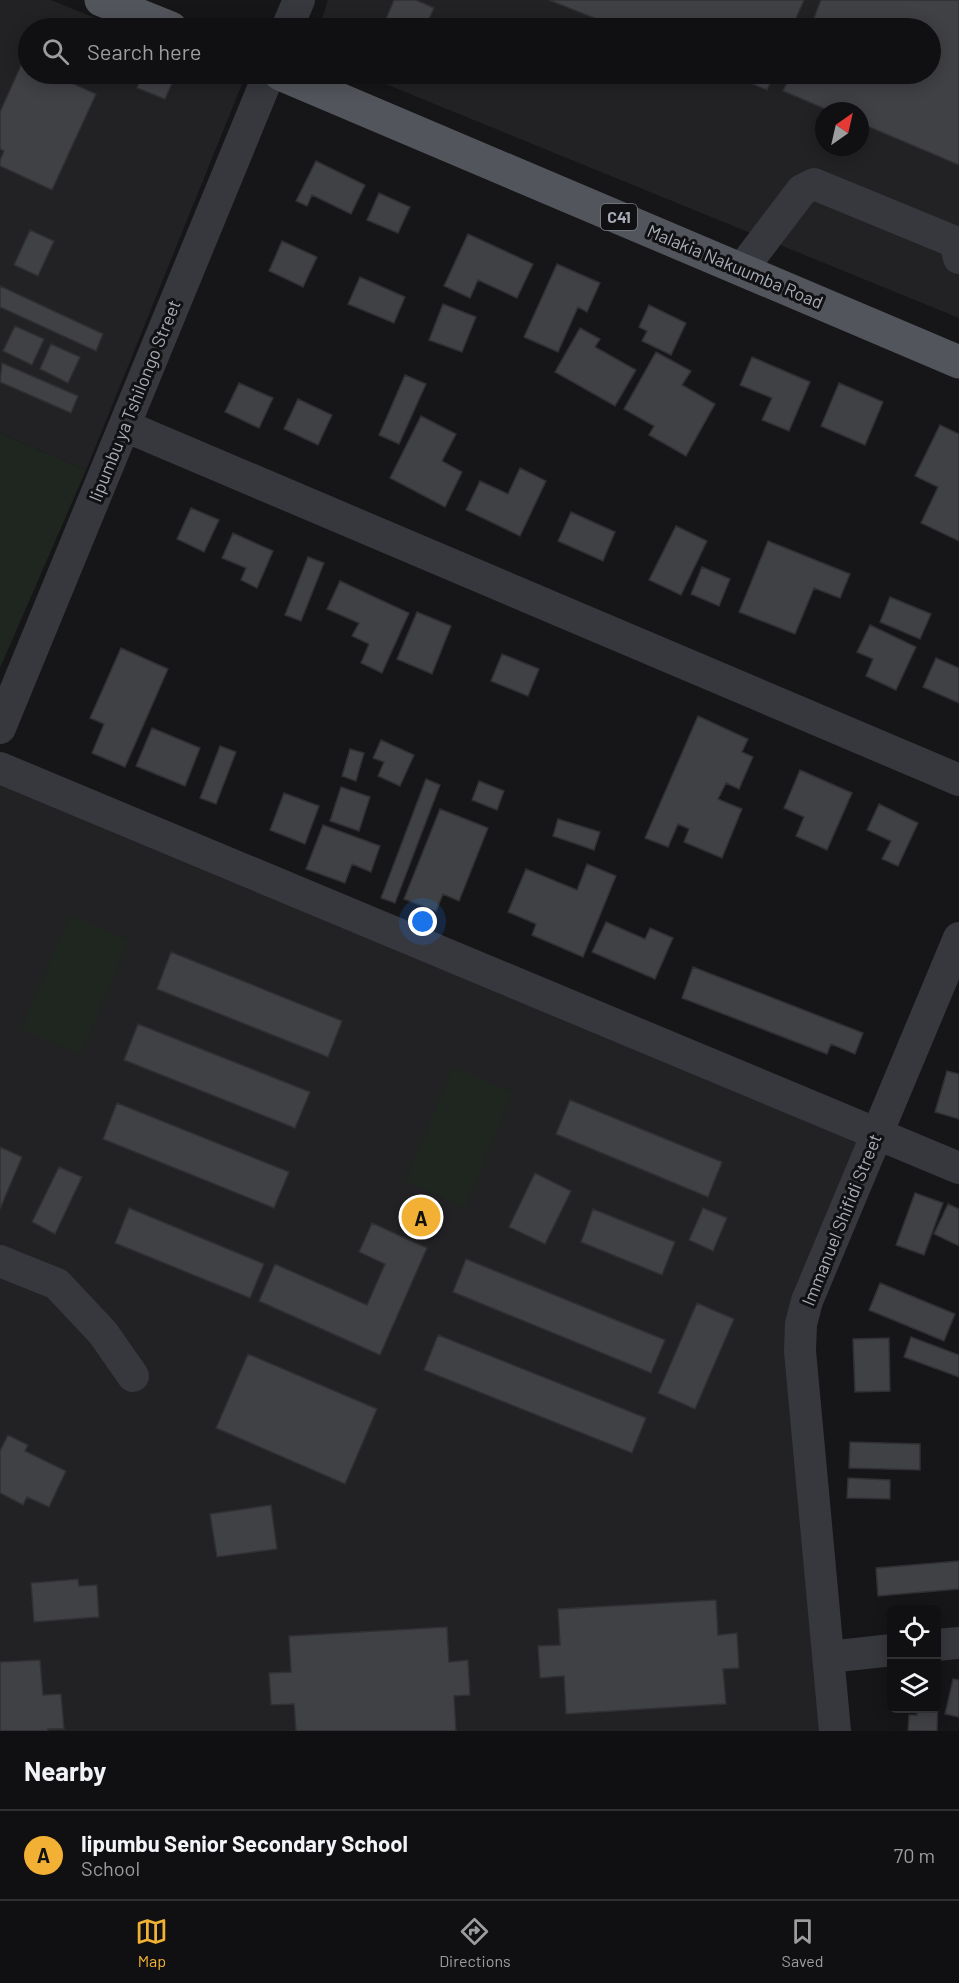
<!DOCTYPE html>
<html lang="en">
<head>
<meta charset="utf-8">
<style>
	:root { --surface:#101012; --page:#19191b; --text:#f1f3f6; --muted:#9c9d9f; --line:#303032; --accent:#f2b134 }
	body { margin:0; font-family:Barlow,sans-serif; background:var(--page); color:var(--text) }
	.controls { position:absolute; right:18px; bottom:18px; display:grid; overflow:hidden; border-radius:9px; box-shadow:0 3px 15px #0003 }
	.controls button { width:54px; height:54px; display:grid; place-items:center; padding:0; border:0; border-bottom:2px solid var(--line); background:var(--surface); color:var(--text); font:30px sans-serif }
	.compass { position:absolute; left:815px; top:102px; width:54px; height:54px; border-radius:50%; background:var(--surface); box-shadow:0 3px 15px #0003; rotate:34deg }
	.you { position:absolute; left:423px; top:922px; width:21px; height:21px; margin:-15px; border:4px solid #fff; border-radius:50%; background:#1a73e8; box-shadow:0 0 0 9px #1a73e833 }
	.badge { display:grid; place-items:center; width:39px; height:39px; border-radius:50%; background:var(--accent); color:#111; font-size:20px; font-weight:700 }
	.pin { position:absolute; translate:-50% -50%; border:3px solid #fff; box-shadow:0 2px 6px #0006 }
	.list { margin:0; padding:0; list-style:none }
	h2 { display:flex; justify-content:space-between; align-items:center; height:78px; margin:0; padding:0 24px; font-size:26px }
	h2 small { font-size:20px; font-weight:400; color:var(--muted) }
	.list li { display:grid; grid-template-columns:39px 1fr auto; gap:18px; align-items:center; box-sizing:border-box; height:90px; padding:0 24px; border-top:2px solid var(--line) }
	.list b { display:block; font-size:22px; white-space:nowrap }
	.list p { margin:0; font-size:20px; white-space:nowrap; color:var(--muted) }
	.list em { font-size:20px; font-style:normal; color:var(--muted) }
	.icon { flex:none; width:33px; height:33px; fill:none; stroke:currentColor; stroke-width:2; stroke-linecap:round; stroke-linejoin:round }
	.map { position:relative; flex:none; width:959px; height:1731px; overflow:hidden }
	.search { position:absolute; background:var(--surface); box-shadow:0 3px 15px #0003; left:18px; right:18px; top:18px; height:66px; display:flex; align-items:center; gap:15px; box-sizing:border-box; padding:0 21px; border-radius:33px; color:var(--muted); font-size:22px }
	.sheet { height:168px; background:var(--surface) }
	nav { display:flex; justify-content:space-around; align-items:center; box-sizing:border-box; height:84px; border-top:2px solid var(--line); background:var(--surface); font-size:16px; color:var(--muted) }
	nav a { display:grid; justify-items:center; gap:3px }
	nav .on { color:var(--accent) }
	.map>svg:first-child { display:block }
	.built { fill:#222225; fill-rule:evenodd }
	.green { fill:#1e261f }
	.building { fill:#404145; stroke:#303034; stroke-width:1.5 }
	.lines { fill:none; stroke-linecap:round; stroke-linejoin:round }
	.minor { stroke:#37383d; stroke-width:32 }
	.major { stroke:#53555c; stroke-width:33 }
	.labels { text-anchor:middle; stroke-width:6; stroke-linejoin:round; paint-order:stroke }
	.shield { fill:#111113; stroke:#7b7e86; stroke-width:1.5 }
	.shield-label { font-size:16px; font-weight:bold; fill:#a8adb8 }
	.street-label { font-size:18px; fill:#a8adb8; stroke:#111113 }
</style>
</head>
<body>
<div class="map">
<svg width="959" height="1731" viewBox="0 0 959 1731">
	<rect width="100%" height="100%" fill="#161618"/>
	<!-- built -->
	<path class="built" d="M0 0H51L120 28H28V74H230L244 79 86 470 0 433Z
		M328 0H959V318L361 74H930V28H319ZM824 111H860V147H824Z
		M0 768 877 1133 807 1301 835 1731H0Z"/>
	<!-- green -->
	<path class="green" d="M0 433 86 470 0 668Z
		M70 915 129 940 81 1055 21 1029Z
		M453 1067 513 1092 465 1208 405 1182Z"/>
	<!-- building -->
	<path class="building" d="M394 0H416L434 8 425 28H382Z
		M549 0H804L792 28H619Z
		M821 0H959V165L860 123V111H830L783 91 791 74H930V28H810Z
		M23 61 28 63V74H52L96 94 52 190 0 166V160L4 151 0 149V112Z
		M143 74H176L165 99 137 88Z
		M728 74H774L767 90Z
		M316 161 365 185 351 214 312 195 307 206 296 201Z
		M379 193 410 207 398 233 367 220Z
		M30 230 54 241 38 276 14 265Z
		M468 234 533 264 517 298 478 280 470 298 444 286Z
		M282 241 317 257 303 287 269 271Z
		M557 264 600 283 587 312 578 307 558 352 524 337Z
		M360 277 405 297 394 323 348 304Z
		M0 286 103 334 96 351 0 307Z
		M443 304 476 317 462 352 429 340Z
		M649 305 686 323 671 355 642 341 647 331 639 327Z
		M15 326 44 339 32 365 3 351Z
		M580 328 600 339 595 347 636 370 615 406 555 372Z
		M51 344 80 357 68 383 40 369Z
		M656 352 691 371 682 385 715 404 686 456 649 435 654 426 624 409Z
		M752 357 810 382 789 431 762 420 772 398 740 385Z
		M2 363 78 396 71 413 0 382Z
		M405 375 426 384 399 444 379 435Z
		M239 383 273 398 259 428 225 412Z
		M839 383 883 402 865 445 821 426Z
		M298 399 332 415 318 445 284 429Z
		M421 416 456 434 442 461 462 472 445 507 390 478Z
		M940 425 959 434V541L921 523 938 487 915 476Z
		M520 468 546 481 520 536 466 510 480 481 508 494Z
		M191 508 219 520 204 552 177 539Z
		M571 512 615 532 603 561 558 541Z
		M676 526 707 541 681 595 649 580Z
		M233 533 273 551 257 588 241 580 246 568 222 558Z
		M768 541 850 574 840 598 814 588 795 634 739 612Z
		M308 557 324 563 301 621 285 615Z
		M702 567 730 579 719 606 691 594Z
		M340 581 409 613 382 673 361 663 369 644 352 636 359 623 327 609Z
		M890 597 931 614 920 639 880 622Z
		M417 612 451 626 432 674 397 659Z
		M870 625 916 647 896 690 866 676 873 659 857 652Z
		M121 648 168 669 125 767 92 753 104 724 90 718Z
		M502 654 539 669 528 696 491 681Z
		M936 658 959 668V703L923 687Z
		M698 716 748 739 742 752 753 757 739 789 726 783 718 799 742 809 722 858 684 842 689 829 678 824 668 847 645 838Z
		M152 728 200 748 185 786 136 766Z
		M381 740 414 755 400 786 378 776 384 762 373 758Z
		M220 746 236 752 216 804 200 798Z
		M350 749 364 753 356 781 342 776Z
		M800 770 852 793 827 850 796 836 804 817 784 808Z
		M426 779 440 785 395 903 381 898Z
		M479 781 504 791 497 810 472 800Z
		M341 787 370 797 359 831 330 821Z
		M284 793 319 806 305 844 270 830Z
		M879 804 918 823 898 866 882 859 891 841 867 830Z
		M440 809 488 828 459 901 443 894 436 911 404 899Z
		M558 819 600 832 594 850 553 836Z
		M323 825 380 846 371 872 352 864 345 883 306 869Z
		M587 864 616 876 583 957 532 935 536 924 508 912 526 869 577 890Z
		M606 922 645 939 650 928 673 938 655 979 592 952Z
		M171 952 342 1021 328 1057 157 989Z
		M693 967 863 1033 855 1054 831 1044 827 1054 682 998Z
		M138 1024 310 1092 295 1128 124 1060Z
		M947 1071 959 1074V1119L935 1112Z
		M570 1100 722 1162 708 1197 556 1134Z
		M117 1103 289 1172 274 1208 103 1139Z
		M0 1147 22 1157 0 1209Z
		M59 1167 82 1177 55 1234 32 1222Z
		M535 1173 571 1191 545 1244 509 1227Z
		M915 1193 943 1203 924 1255 896 1245Z
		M948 1204 959 1209V1246L934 1234Z
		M129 1208 264 1264 250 1298 115 1243Z
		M703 1208 727 1218 713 1251 689 1240Z
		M593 1209 675 1242 662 1275 581 1242Z
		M372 1223 427 1248 380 1355 259 1301 275 1264 367 1305 385 1264 359 1252Z
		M466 1259 665 1340 651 1373 453 1292Z
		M880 1283 955 1314 944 1341 869 1310Z
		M697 1303 734 1319 695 1409 658 1393Z
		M438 1335 646 1418 632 1453 424 1370Z
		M911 1337 959 1355V1377L904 1357Z
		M889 1338 890 1391 855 1392 853 1339Z
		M248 1354 377 1409 345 1484 216 1428Z
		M8 1435 28 1445 25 1451 66 1471 49 1507 27 1497 23 1505 0 1493V1451Z
		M850 1442 920 1444V1470L849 1468Z
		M848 1478 890 1480V1499L847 1498Z
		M271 1505 277 1549 217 1557 210 1514Z
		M959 1561V1589L878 1596 876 1568Z
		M78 1579 79 1586 97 1585 99 1617 34 1622 31 1583Z
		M716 1600 718 1635 737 1633 739 1668 723 1669 726 1704 566 1714 564 1676 540 1678 538 1646 560 1645 558 1609Z
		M447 1627 449 1662 468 1660 470 1695 454 1696 456 1731H296L294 1704 271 1705 269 1673 291 1672 289 1636Z
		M40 1660 43 1695 61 1694 64 1729H48V1731H0V1662Z
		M953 1679 959 1680V1717L945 1714Z
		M936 1697H938L937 1731H908L909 1715H917V1708H936Z"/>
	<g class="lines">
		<!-- minor -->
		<path class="minor" d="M287 28 299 0
			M742 269 802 190 814 184 955 242 959 258
			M125 426 959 780
			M0 728 269 74
			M0 768 959 1168
			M0 1261 57 1284 103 1333 133 1376
			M936 1645 959 1643
			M829 1657 892 1650
			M835 1731 800 1351 801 1324 807 1301 959 938"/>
		<!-- major -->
		<path class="major" d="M101 0 171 28
			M280 74 959 362"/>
	</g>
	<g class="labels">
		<!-- shield labels -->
		<rect class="shield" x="601" y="204" width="36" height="26" rx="4.5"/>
		<g class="shield-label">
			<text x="619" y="223">C41</text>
		</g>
		<!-- street labels -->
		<g class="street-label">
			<text transform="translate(735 267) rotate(23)" y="6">Malakia Nakuumba Road</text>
			<text transform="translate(135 401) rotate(-68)" y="6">Iipumbu ya Tshilongo Street</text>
			<text transform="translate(842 1220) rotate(-68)" y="6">Immanuel Shifidi Street</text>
		</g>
	</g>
</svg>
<div class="controls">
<button><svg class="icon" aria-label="locate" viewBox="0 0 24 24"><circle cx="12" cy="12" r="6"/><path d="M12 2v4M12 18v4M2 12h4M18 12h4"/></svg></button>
<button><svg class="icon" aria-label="layers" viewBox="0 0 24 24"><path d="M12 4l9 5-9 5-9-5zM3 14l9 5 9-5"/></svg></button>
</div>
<svg class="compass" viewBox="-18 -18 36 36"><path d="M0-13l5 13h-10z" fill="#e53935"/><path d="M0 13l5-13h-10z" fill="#9c9d9f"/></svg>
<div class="you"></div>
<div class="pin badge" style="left:421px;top:1217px">A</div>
<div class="search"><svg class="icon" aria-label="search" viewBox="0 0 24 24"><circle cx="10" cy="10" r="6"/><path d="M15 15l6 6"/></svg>Search here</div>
</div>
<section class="sheet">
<h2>Nearby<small></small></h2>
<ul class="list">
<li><span class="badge">A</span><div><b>Iipumbu Senior Secondary School</b><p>School</p></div><em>70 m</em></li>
</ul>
</section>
<nav>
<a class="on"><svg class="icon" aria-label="map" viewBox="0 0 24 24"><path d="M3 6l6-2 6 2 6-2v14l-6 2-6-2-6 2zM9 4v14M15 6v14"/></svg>Map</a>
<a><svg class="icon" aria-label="directions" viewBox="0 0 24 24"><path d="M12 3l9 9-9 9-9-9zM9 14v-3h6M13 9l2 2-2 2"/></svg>Directions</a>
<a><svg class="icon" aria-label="saved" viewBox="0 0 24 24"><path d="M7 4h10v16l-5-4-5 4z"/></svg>Saved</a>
</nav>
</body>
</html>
